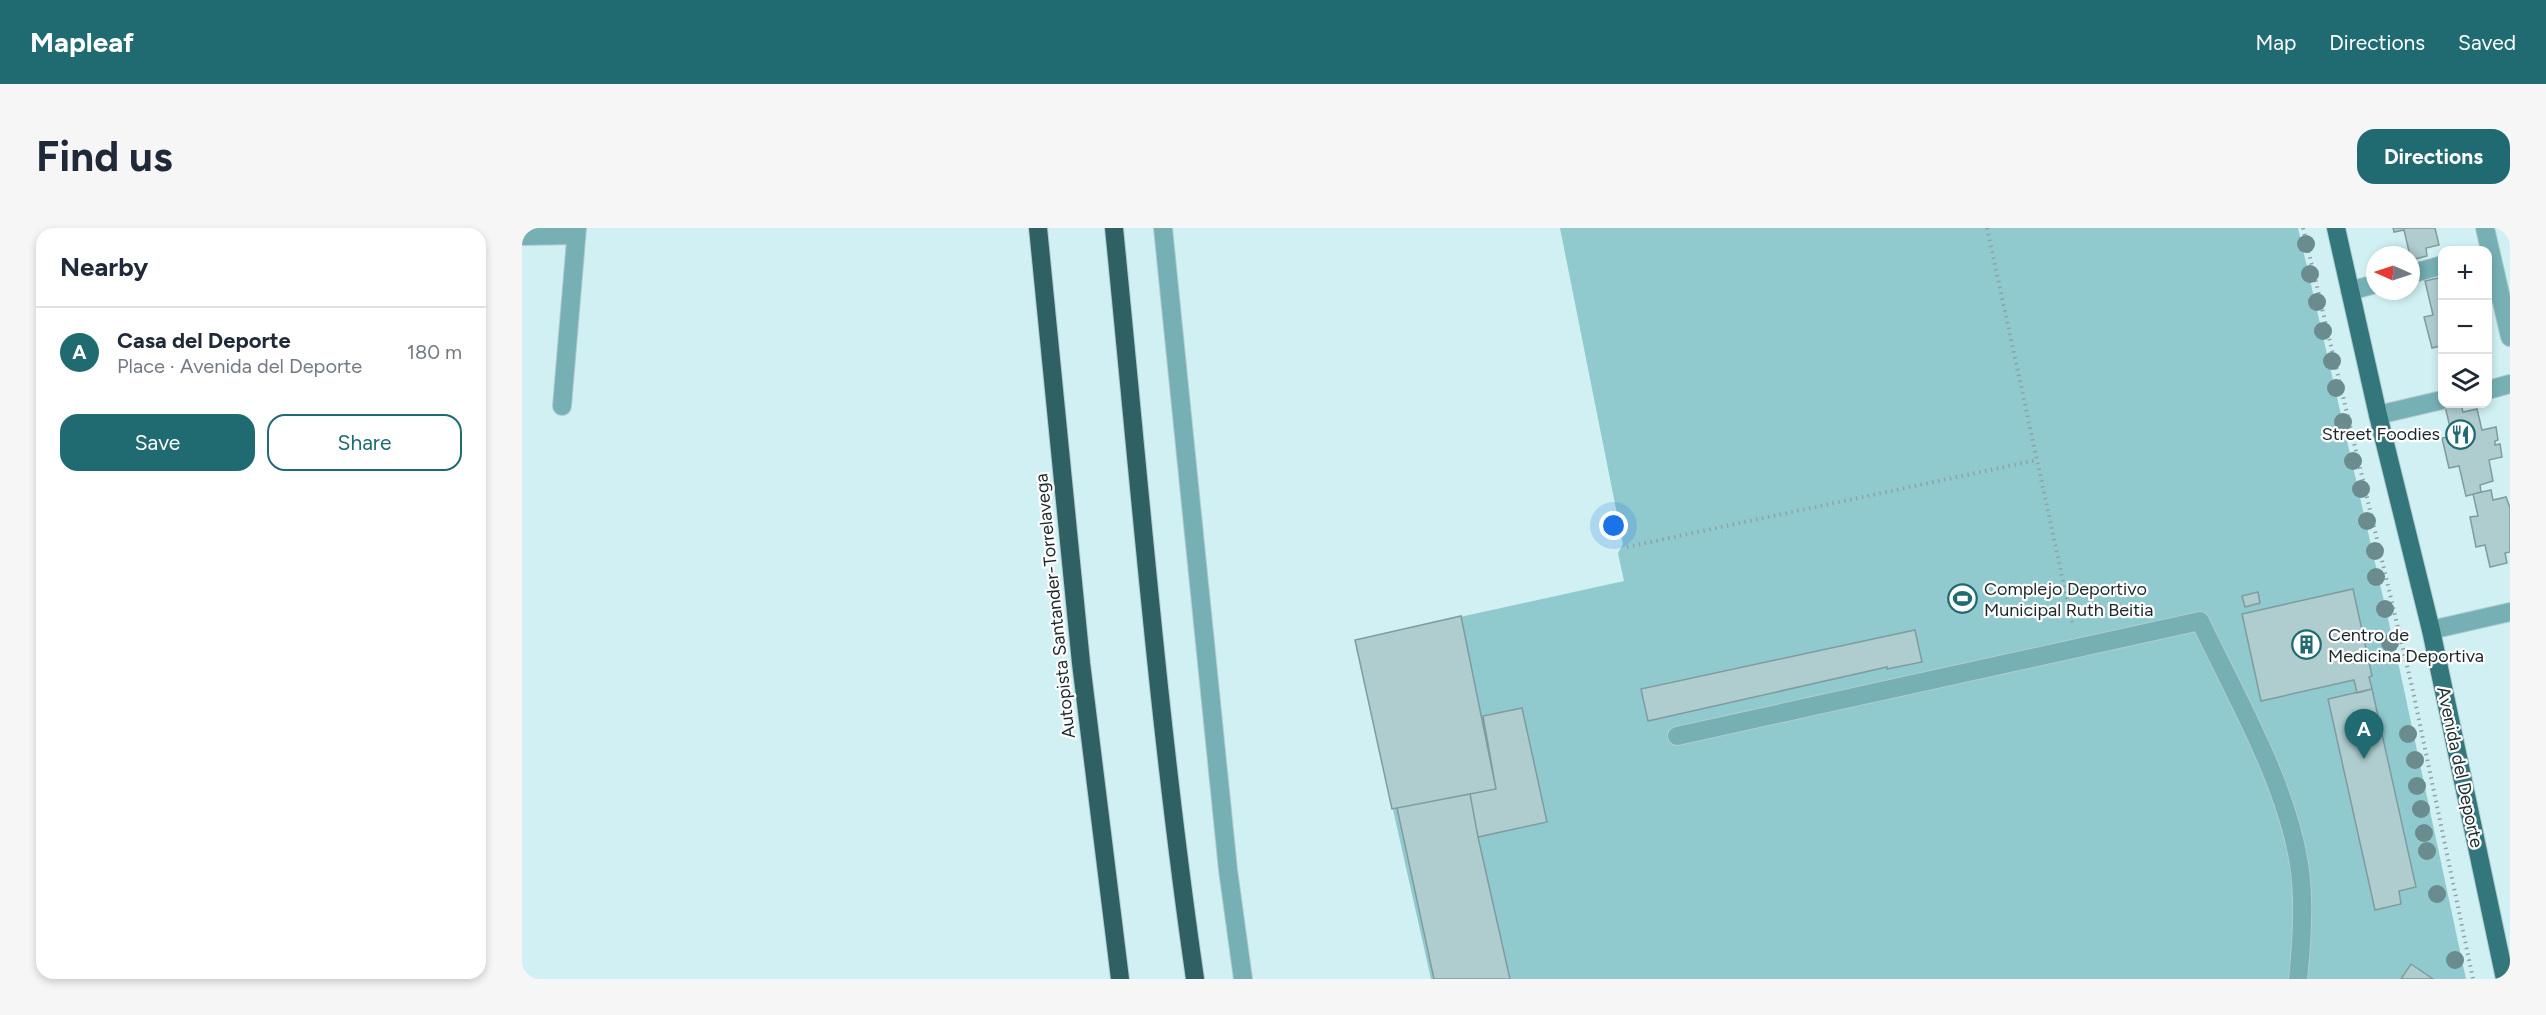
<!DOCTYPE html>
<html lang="en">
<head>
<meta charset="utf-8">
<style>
	:root { --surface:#fff; --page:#f6f6f7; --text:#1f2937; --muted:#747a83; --line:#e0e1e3; --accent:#1f6b71 }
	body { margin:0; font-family:Figtree,sans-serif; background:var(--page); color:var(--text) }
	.controls { position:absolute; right:18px; top:18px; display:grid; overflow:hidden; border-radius:12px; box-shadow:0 3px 9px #0003 }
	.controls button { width:54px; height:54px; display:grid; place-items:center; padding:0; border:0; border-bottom:2px solid var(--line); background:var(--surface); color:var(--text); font:30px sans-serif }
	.compass { position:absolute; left:1844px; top:18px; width:54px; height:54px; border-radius:50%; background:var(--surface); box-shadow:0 3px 9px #0003; rotate:273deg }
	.you { position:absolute; left:1092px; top:298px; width:21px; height:21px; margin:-15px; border:4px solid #fff; border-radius:50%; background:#1a73e8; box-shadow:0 0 0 9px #1a73e833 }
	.badge { display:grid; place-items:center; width:39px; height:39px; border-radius:50%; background:var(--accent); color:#fff; font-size:20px; font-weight:700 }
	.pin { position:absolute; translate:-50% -50px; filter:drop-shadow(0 2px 3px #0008) }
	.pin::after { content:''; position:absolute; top:32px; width:21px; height:18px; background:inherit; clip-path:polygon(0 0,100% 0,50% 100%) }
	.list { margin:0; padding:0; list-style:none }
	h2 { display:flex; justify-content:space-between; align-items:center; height:78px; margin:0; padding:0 24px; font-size:26px }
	h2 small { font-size:20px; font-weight:400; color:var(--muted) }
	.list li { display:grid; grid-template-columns:39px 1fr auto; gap:18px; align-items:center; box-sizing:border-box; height:90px; padding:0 24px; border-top:2px solid var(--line) }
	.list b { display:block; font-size:22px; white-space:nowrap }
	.list p { margin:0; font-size:20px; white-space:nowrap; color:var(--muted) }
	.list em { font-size:20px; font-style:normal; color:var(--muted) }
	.actions { display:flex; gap:12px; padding:18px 24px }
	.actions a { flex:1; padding:14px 0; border:2px solid var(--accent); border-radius:18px; text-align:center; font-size:21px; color:var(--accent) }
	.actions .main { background:var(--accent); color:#fff }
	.icon { flex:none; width:33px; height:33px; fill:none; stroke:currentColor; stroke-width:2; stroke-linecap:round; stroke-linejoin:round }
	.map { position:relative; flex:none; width:1988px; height:751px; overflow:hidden; border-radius:18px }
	header { display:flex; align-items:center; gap:36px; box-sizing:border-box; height:84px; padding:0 30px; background:var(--accent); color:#fff }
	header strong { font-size:28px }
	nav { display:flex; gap:33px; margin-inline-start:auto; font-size:21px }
	.intro { display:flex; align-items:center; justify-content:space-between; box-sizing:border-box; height:144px; padding:0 36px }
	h1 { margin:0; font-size:42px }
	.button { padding:15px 27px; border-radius:18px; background:var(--accent); color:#fff; font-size:21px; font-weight:700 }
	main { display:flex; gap:36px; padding:0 36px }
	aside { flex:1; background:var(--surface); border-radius:18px; box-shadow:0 3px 9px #0003 }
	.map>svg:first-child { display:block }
	.green { fill:#90cacf }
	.building { fill:#afcdcf; stroke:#7f9c9e; stroke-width:1.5 }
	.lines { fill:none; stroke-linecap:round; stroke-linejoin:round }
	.minor-casing { stroke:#b0cccf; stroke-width:20 }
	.major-casing { stroke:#b0cccf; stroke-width:20 }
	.highway-casing { stroke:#b0cccf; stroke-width:20 }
	.path { stroke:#8da4a7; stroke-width:4; stroke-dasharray:1.5 4.5; stroke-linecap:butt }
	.minor { stroke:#76b0b5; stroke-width:18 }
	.major { stroke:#33777c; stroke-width:18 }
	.highway { stroke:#2f6064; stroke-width:18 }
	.tree { fill:#6a8c8e }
	.labels { text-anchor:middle; stroke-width:4.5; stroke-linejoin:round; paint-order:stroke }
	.poi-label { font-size:18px; fill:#1c2829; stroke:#fff; text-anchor:start }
	.street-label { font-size:18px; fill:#1c2829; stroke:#fff }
</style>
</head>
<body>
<header>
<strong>Mapleaf</strong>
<nav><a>Map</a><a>Directions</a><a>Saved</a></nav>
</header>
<div class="intro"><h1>Find us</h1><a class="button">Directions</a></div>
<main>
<aside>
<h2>Nearby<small></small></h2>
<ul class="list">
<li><span class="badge">A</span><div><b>Casa del Deporte</b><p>Place · Avenida del Deporte</p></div><em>180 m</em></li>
</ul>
<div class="actions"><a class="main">Save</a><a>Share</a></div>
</aside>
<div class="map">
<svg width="1988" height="751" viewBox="0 0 1988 751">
	<rect width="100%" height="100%" fill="#d1f0f3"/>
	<!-- green -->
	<path class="green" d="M1038 0H1776L1878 443 1944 751H909L833 412 1102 353 1096 325 1101 316Z"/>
	<!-- building -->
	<path class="building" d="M1871 0H1913L1917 17 1904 20 1905 28 1889 32 1882 2 1872 4Z
		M1916 50 1918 56H1920V130L1918 118 1910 120 1902 89 1911 87 1903 53Z
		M1939 176 1941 184 1955 181 1960 202 1974 199 1976 212 1973 213V217L1978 216 1980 229 1967 232 1971 253 1958 257 1959 264 1944 268 1937 238 1927 240 1920 210 1930 208 1923 178Z
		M1969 262 1971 272 1984 269 1988 280V324L1983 325 1985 335 1968 339 1963 317 1954 319 1948 289 1956 288 1951 266Z
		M1831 361 1850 448 1847 449 1850 461 1835 465 1832 452 1739 473 1720 386Z
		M1736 364 1738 375 1723 379 1720 368Z
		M939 388 974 561 870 581 833 412Z
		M1393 402 1400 434 1365 441V439L1126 493 1119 461Z
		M1850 461 1894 659 1877 663 1879 676 1853 682 1806 471Z
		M1000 480 1025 594 956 609 948 566 974 561 961 488Z
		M948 566 956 609 988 751H912L875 580Z
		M1889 736 1911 751H1879Z"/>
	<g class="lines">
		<defs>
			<path id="minor" d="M641 0 706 642 721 751
				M1963 0 1988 109
				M0 8 54 7
				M1889 46 1920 37
				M1828 63 1853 56
				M1966 162 1988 156
				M40 178 55 0
				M1856 187 1920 172
				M1909 402 1988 384
				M1155 508 1678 393C1714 469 1764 554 1777 636 1783 673 1780 714 1776 751"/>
			<path id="major" d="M1814 0 1856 187 1909 402 1983 751"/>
			<path id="highway" d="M516 0 559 435 598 751
				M592 0C617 250 637 502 673 751"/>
		</defs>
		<!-- minor casing -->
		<use href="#minor" class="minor-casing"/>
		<!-- major casing -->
		<use href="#major" class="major-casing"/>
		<!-- highway casing -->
		<use href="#highway" class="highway-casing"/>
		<!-- path -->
		<path class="path" d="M1465 0 1551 399
			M1781 0 1891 463 1951 751
			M1105 319 1515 232"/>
		<!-- minor -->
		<use href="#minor" class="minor"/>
		<!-- major -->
		<use href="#major" class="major"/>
		<!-- highway -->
		<use href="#highway" class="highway"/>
	</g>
	<!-- trees -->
	<g class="tree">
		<circle cx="1784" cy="16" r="9"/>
		<circle cx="1788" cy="46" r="9"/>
		<circle cx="1795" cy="74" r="9"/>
		<circle cx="1801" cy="103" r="9"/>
		<circle cx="1810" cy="133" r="9"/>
		<circle cx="1814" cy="160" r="9"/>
		<circle cx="1821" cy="194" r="9"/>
		<circle cx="1831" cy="233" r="9"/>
		<circle cx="1839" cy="261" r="9"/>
		<circle cx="1845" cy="293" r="9"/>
		<circle cx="1853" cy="323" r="9"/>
		<circle cx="1854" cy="349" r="9"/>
		<circle cx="1863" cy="381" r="9"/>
		<circle cx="1868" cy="415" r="9"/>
		<circle cx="1886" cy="506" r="9"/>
		<circle cx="1893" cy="532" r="9"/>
		<circle cx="1895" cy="558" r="9"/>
		<circle cx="1899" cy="581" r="9"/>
		<circle cx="1902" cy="605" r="9"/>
		<circle cx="1905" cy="623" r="9"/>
		<circle cx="1915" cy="666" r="9"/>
		<circle cx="1933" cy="732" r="9"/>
	</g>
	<!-- icons -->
	<defs>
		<symbol id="restaurant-ring" viewBox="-11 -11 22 22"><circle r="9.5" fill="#fff" stroke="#1f6b71" stroke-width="1.5"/><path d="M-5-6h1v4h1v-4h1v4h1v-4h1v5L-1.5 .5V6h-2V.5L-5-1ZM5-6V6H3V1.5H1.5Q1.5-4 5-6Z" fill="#1f6b71"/></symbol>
		<symbol id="stadium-ring" viewBox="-11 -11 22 22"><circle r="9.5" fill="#fff" stroke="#1f6b71" stroke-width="1.5"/><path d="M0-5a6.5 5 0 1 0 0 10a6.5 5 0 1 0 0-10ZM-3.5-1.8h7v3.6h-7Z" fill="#1f6b71"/></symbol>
		<symbol id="building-ring" viewBox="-11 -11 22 22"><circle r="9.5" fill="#fff" stroke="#1f6b71" stroke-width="1.5"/><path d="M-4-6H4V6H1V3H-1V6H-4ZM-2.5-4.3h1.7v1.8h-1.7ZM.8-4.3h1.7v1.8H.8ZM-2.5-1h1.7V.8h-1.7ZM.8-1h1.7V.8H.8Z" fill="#1f6b71"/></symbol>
	</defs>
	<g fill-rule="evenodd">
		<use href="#restaurant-ring" x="1922" y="190" width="33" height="33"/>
		<use href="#stadium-ring" x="1424" y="354" width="33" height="33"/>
		<use href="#building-ring" x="1768" y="400" width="33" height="33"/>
	</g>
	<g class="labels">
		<!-- poi labels -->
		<g class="poi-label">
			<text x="1918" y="212" text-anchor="end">Street Foodies</text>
			<text x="1462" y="367">Complejo Deportivo<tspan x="1462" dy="21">Municipal Ruth Beitia</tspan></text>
			<text x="1806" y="413">Centro de<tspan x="1806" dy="21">Medicina Deportiva</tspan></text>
		</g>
		<!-- street labels -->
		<g class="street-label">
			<text transform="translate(533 378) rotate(-96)" y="6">Autopista Santander-Torrelavega</text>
			<text transform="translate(1938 539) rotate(78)" y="6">Avenida del Deporte</text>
		</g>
	</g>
</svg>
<div class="controls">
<button>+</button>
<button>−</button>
<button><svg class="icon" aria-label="layers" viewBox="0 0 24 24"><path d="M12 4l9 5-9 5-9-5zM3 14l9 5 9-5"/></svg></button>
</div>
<svg class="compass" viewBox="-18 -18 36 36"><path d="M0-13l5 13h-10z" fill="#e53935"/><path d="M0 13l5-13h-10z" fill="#747a83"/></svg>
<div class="you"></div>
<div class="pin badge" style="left:1842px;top:531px">A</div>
</div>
</main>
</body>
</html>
